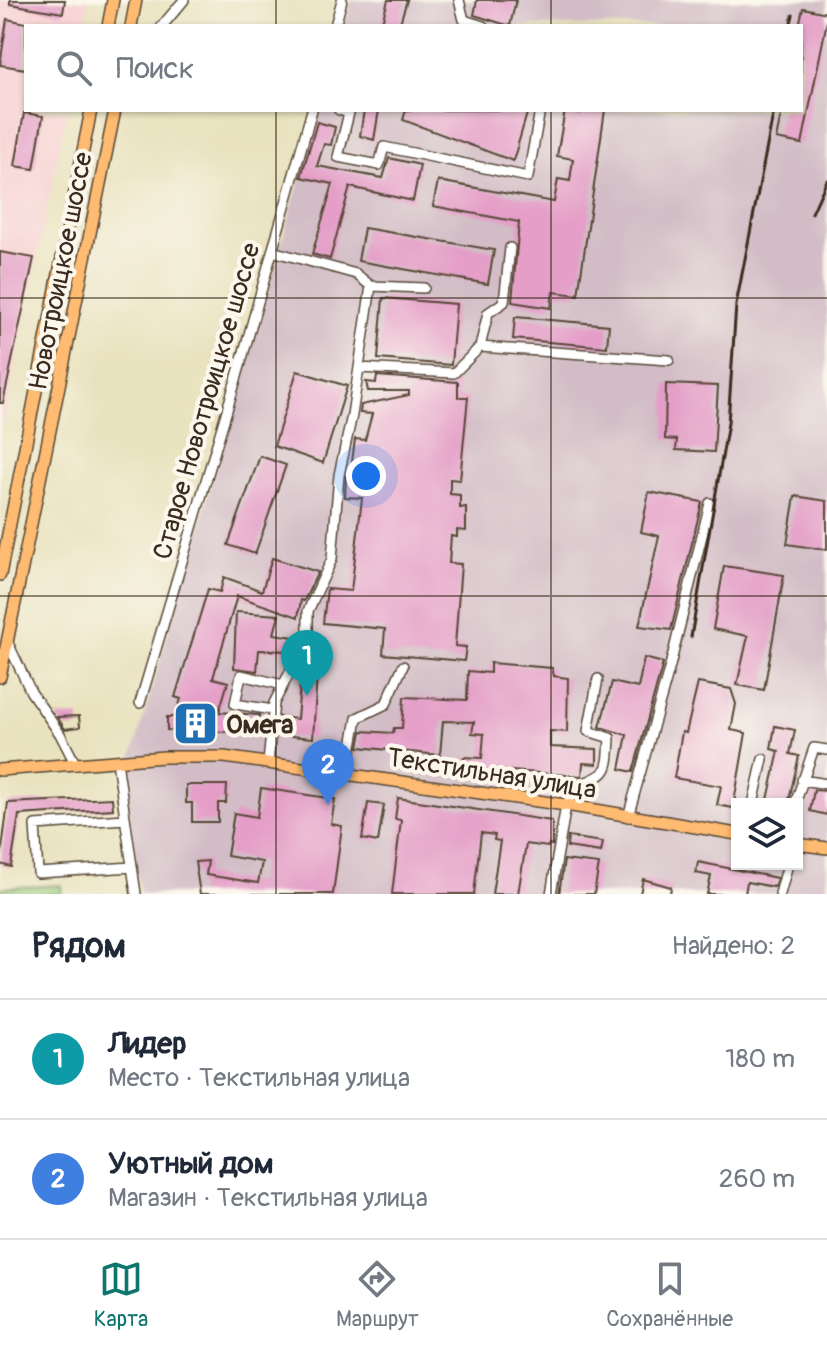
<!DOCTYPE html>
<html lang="ru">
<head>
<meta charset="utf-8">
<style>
	:root { --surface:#fff; --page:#f2f2f3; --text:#1f2937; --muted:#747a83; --line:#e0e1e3; --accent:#0f766e }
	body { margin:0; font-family:Pangolin,sans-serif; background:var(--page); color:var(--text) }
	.controls { position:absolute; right:24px; bottom:24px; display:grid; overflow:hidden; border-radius:0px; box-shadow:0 2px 6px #0004 }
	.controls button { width:72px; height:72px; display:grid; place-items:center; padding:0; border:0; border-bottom:2px solid var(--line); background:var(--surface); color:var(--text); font:40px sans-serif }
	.you { position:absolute; left:366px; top:476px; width:28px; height:28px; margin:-20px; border:6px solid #fff; border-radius:50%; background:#1a73e8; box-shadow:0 0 0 12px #1a73e833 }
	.badge { display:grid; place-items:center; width:52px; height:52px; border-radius:50%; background:var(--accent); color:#fff; font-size:26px; font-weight:700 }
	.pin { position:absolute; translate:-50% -66px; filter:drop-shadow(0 2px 4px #0008) }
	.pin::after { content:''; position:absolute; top:42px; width:28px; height:24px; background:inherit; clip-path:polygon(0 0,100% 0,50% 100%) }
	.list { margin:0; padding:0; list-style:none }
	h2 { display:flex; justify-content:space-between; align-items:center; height:104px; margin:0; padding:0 32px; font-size:34px }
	h2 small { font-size:26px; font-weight:400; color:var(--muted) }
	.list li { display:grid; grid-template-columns:52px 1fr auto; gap:24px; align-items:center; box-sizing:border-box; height:120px; padding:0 32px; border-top:2px solid var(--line) }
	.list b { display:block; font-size:30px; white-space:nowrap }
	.list p { margin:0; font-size:26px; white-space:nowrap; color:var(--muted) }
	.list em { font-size:26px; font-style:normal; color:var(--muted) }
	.icon { flex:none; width:44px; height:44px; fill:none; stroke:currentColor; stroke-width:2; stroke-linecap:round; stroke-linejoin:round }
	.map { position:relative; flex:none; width:827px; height:894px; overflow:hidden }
	.search { position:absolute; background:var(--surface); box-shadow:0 2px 6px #0004; left:24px; right:24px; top:24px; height:88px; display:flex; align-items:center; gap:20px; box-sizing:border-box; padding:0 28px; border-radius:0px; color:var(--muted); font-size:30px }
	.sheet { height:344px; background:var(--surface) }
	nav { display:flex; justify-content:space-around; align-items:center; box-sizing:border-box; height:112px; border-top:2px solid var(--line); background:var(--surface); font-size:22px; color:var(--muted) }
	nav a { display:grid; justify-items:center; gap:4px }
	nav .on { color:var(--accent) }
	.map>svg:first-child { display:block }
	.built { fill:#f7cfd1 }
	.industrial { fill:#d2bdc6; fill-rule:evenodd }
	.green { fill:#94c97b; stroke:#687a4c; stroke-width:2 }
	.building { fill:#e49ec7 }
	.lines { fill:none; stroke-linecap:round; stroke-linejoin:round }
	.minor-casing { stroke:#554636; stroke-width:12 }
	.major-casing { stroke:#554636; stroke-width:14 }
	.minor { stroke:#fff; stroke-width:9 }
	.major { stroke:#febb71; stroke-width:11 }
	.rail { stroke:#3b2a1e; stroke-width:3 }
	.grid { fill:none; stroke:#3b2a1e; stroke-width:2; stroke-opacity:0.55 }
	.labels { text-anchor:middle; stroke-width:8; stroke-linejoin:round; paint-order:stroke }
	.street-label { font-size:26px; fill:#3b2a1e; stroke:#fbf7ec }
	.poi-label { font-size:26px; font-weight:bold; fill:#3b2a1e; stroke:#fbf7ec; text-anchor:start }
</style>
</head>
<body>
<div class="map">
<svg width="827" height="894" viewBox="0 0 827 894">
	<rect width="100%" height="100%" fill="#fbf7ec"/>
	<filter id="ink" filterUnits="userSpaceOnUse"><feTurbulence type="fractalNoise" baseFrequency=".0125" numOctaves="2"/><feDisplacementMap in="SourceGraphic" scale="16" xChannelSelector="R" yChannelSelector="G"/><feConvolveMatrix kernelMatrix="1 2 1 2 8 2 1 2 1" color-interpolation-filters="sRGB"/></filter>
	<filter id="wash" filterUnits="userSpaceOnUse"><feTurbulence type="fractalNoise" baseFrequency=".006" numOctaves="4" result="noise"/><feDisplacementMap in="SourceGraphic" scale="32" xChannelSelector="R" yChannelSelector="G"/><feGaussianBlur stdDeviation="1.8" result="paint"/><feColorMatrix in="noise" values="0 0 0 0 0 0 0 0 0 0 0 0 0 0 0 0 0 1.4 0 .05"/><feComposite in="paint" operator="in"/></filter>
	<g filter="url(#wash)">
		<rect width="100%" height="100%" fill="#e9e2be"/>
		<!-- built -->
		<path class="built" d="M0 0H89L84 26H26V110H67L4 422 0 421Z"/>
		<!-- industrial -->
		<path class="industrial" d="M352 0H827V894H140L124 782 128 781 127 774 320 110H801V26H344ZM737 804H797V864H737Z"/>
		<!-- green -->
		<path class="green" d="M62 885 61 894H0V888Z"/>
		<g id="blocks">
			<!-- building -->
			<path class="building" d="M10 0H65L63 13 10 4Z
				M388 0H407L399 26H381Z
				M477 0H516L510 26 474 15Z
				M803 8 827 13V21L802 144 776 139 782 110H801V26H799Z
				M7 19 26 23V69L0 65Z
				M364 110H379L374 140 360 136Z
				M406 110H528L513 161 403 120Z
				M565 110 580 113V110H605L578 295 553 292 551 308 512 302 519 222 433 206 438 181 554 202 558 179 570 181 573 159 557 156Z
				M24 113 43 116 34 169 15 166Z
				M317 122 335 127 331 145 324 144 317 166 383 178 389 158 420 165 413 201 350 187 330 259 312 254 333 184 301 177Z
				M364 228 494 250 488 284 358 261Z
				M0 252 34 258 3 403H0Z
				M383 298 456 304 451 365 378 359Z
				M515 317 609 325 607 347 513 339Z
				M297 371 347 386 323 463 274 446Z
				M377 376 458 382V397H468L460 480 450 479V494L460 495V508L466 507V531L457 530V537L451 536 449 563 461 564 455 646 466 647 464 661 383 654 385 629 323 623 327 589 351 591 362 498 345 497 346 476 365 477V463L352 462 355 439 365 440 372 414 360 413 361 405 409 395V391H368L366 382 376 383Z
				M666 384 718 386 714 452 676 450 677 440 665 439Z
				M260 456 286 465 255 554 228 545Z
				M649 492 702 502 671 630 639 626 659 536 641 532Z
				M795 496 827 501V550L787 544Z
				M272 558 318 572 304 601 301 600 298 617 237 596 213 678 228 682 219 712 259 715V733L167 730V717H175L181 699 175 697 208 589 220 592 224 577 262 591Z
				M724 566 784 575 764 690 737 685 748 636 713 629Z
				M236 612 279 615 274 634 294 637 292 651 259 650 257 671 234 668Z
				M644 658 663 663 633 772 620 769 627 735 600 727 612 682 638 688Z
				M490 663 552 668 554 676 568 678 567 732 550 731V747L597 749V764L583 763 582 776 511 771 510 780 462 774 464 757 482 758 484 734 472 733 474 722 443 721 440 755 359 747 362 731 393 733 394 728H402L404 697 467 700 468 671 490 673Z
				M301 673 317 674 313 738 278 735 280 717 297 719Z
				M698 683 731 689 736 704 731 730 746 733 733 808 717 805 721 786 674 778 682 732 686 733Z
				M79 716 80 727 65 729 57 717Z
				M775 726 795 730 790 754 799 756 788 804H767L779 751 771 749Z
				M186 785H227L226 803H218V822H192V803H186Z
				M261 788 335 799 331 824 342 826 333 894H200L195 862 208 861 206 875 258 883 262 862 227 856 234 813 257 817Z
				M814 790 827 791V815L810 811Z
				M112 798 113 809 19 815 11 867 0 864 8 803Z
				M398 798 552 821V845L549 844 548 847 526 844 518 894H492L500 841 494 840 495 835 481 833 474 894H392L401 820 395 819Z
				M368 803 384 805 378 842 362 839Z
				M568 837 603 842 601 852 567 847Z
				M564 860 599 864 594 894H559Z
				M698 862 777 878 774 887 747 882 745 894H707L711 876 696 873Z
				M643 879 671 887 670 894H640Z"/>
		</g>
	</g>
	<g filter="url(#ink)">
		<use href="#blocks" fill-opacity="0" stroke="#554636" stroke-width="2"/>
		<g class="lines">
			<defs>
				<path id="minor" d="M459 0 464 20 483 26
					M162 26 184 0
					M335 26 342 0
					M339 110 349 113 338 157 379 165 384 147 528 177 540 110
					M272 251 356 274 371 286
					M480 347 488 313 504 302 510 248
					M359 368 454 373 480 347 669 360
					M7 641 31 692 60 734 76 765
					M140 703 240 366 312 110
					M273 710 235 704 241 675 283 685
					M117 761 136 894
					M268 763 274 703 308 637V611L332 559 339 475 352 415 371 286 424 288
					M347 774 357 718 386 704 403 666
					M802 780 827 784
					M753 804 763 759
					M795 804 814 748 827 750
					M628 817 670 666 710 503
					M125 819 35 825 38 873 132 867
					M551 894 566 805 578 785C610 774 608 771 610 738L588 731 598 679
					M780 894 788 864"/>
				<path id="major" d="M108 26 113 0
					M131 26 136 0
					M0 575 91 110
					M0 677 115 110
					M0 770 164 757H224L566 805 737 834
					M797 844 827 848"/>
			</defs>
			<!-- minor casing -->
			<use href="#minor" class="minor-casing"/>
			<!-- major casing -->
			<use href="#major" class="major-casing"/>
			<!-- minor -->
			<use href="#minor" class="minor"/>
			<!-- major -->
			<use href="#major" class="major"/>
			<!-- rail -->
			<path class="rail" d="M790 26 793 15
				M812 213 827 180
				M691 637 728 423 736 305 774 110"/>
		</g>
	</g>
	<!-- grid -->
	<path class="grid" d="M276 0V26M551 0V26M276 110V894M551 110V894M0 298H827M0 596H827"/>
	<!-- icons -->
	<defs>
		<symbol id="building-square" viewBox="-11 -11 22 22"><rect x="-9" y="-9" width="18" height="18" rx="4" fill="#1f6fb2" stroke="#fbf7ec"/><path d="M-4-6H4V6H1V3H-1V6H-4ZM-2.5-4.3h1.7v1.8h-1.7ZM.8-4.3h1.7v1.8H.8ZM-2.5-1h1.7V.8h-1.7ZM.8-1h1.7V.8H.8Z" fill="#fff"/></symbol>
	</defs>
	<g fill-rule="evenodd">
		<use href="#building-square" x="170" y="698" width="51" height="51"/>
	</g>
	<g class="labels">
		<!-- street labels -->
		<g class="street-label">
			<text transform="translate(60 271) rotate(-79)" y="9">Новотроицкое шоссе</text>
			<text transform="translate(206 401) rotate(-74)" y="9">Старое Новотроицкое шоссе</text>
			<text transform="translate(492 773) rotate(9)" y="9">Текстильная улица</text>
		</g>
		<!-- poi labels -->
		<g class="poi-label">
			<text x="226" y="733">Омега</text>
		</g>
	</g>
</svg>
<div class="controls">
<button><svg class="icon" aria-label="layers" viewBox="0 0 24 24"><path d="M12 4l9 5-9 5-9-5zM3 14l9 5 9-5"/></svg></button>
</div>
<div class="you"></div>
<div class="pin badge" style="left:307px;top:696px;background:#0f9aa8">1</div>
<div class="pin badge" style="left:328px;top:805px;background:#3f7fe0">2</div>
<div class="search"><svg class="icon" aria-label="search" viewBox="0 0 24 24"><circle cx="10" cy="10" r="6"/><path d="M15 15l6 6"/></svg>Поиск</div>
</div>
<section class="sheet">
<h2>Рядом<small>Найдено: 2</small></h2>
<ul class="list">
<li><span class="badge" style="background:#0f9aa8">1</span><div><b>Лидер</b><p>Место · Текстильная улица</p></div><em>180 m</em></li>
<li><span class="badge" style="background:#3f7fe0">2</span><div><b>Уютный дом</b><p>Магазин · Текстильная улица</p></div><em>260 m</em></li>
</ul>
</section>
<nav>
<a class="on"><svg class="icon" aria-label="map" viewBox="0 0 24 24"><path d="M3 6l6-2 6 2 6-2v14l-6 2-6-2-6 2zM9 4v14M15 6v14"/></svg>Карта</a>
<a><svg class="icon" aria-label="directions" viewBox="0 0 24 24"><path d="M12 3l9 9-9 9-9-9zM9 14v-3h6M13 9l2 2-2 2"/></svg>Маршрут</a>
<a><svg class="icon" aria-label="saved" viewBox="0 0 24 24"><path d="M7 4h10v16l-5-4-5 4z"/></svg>Сохранённые</a>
</nav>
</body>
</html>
